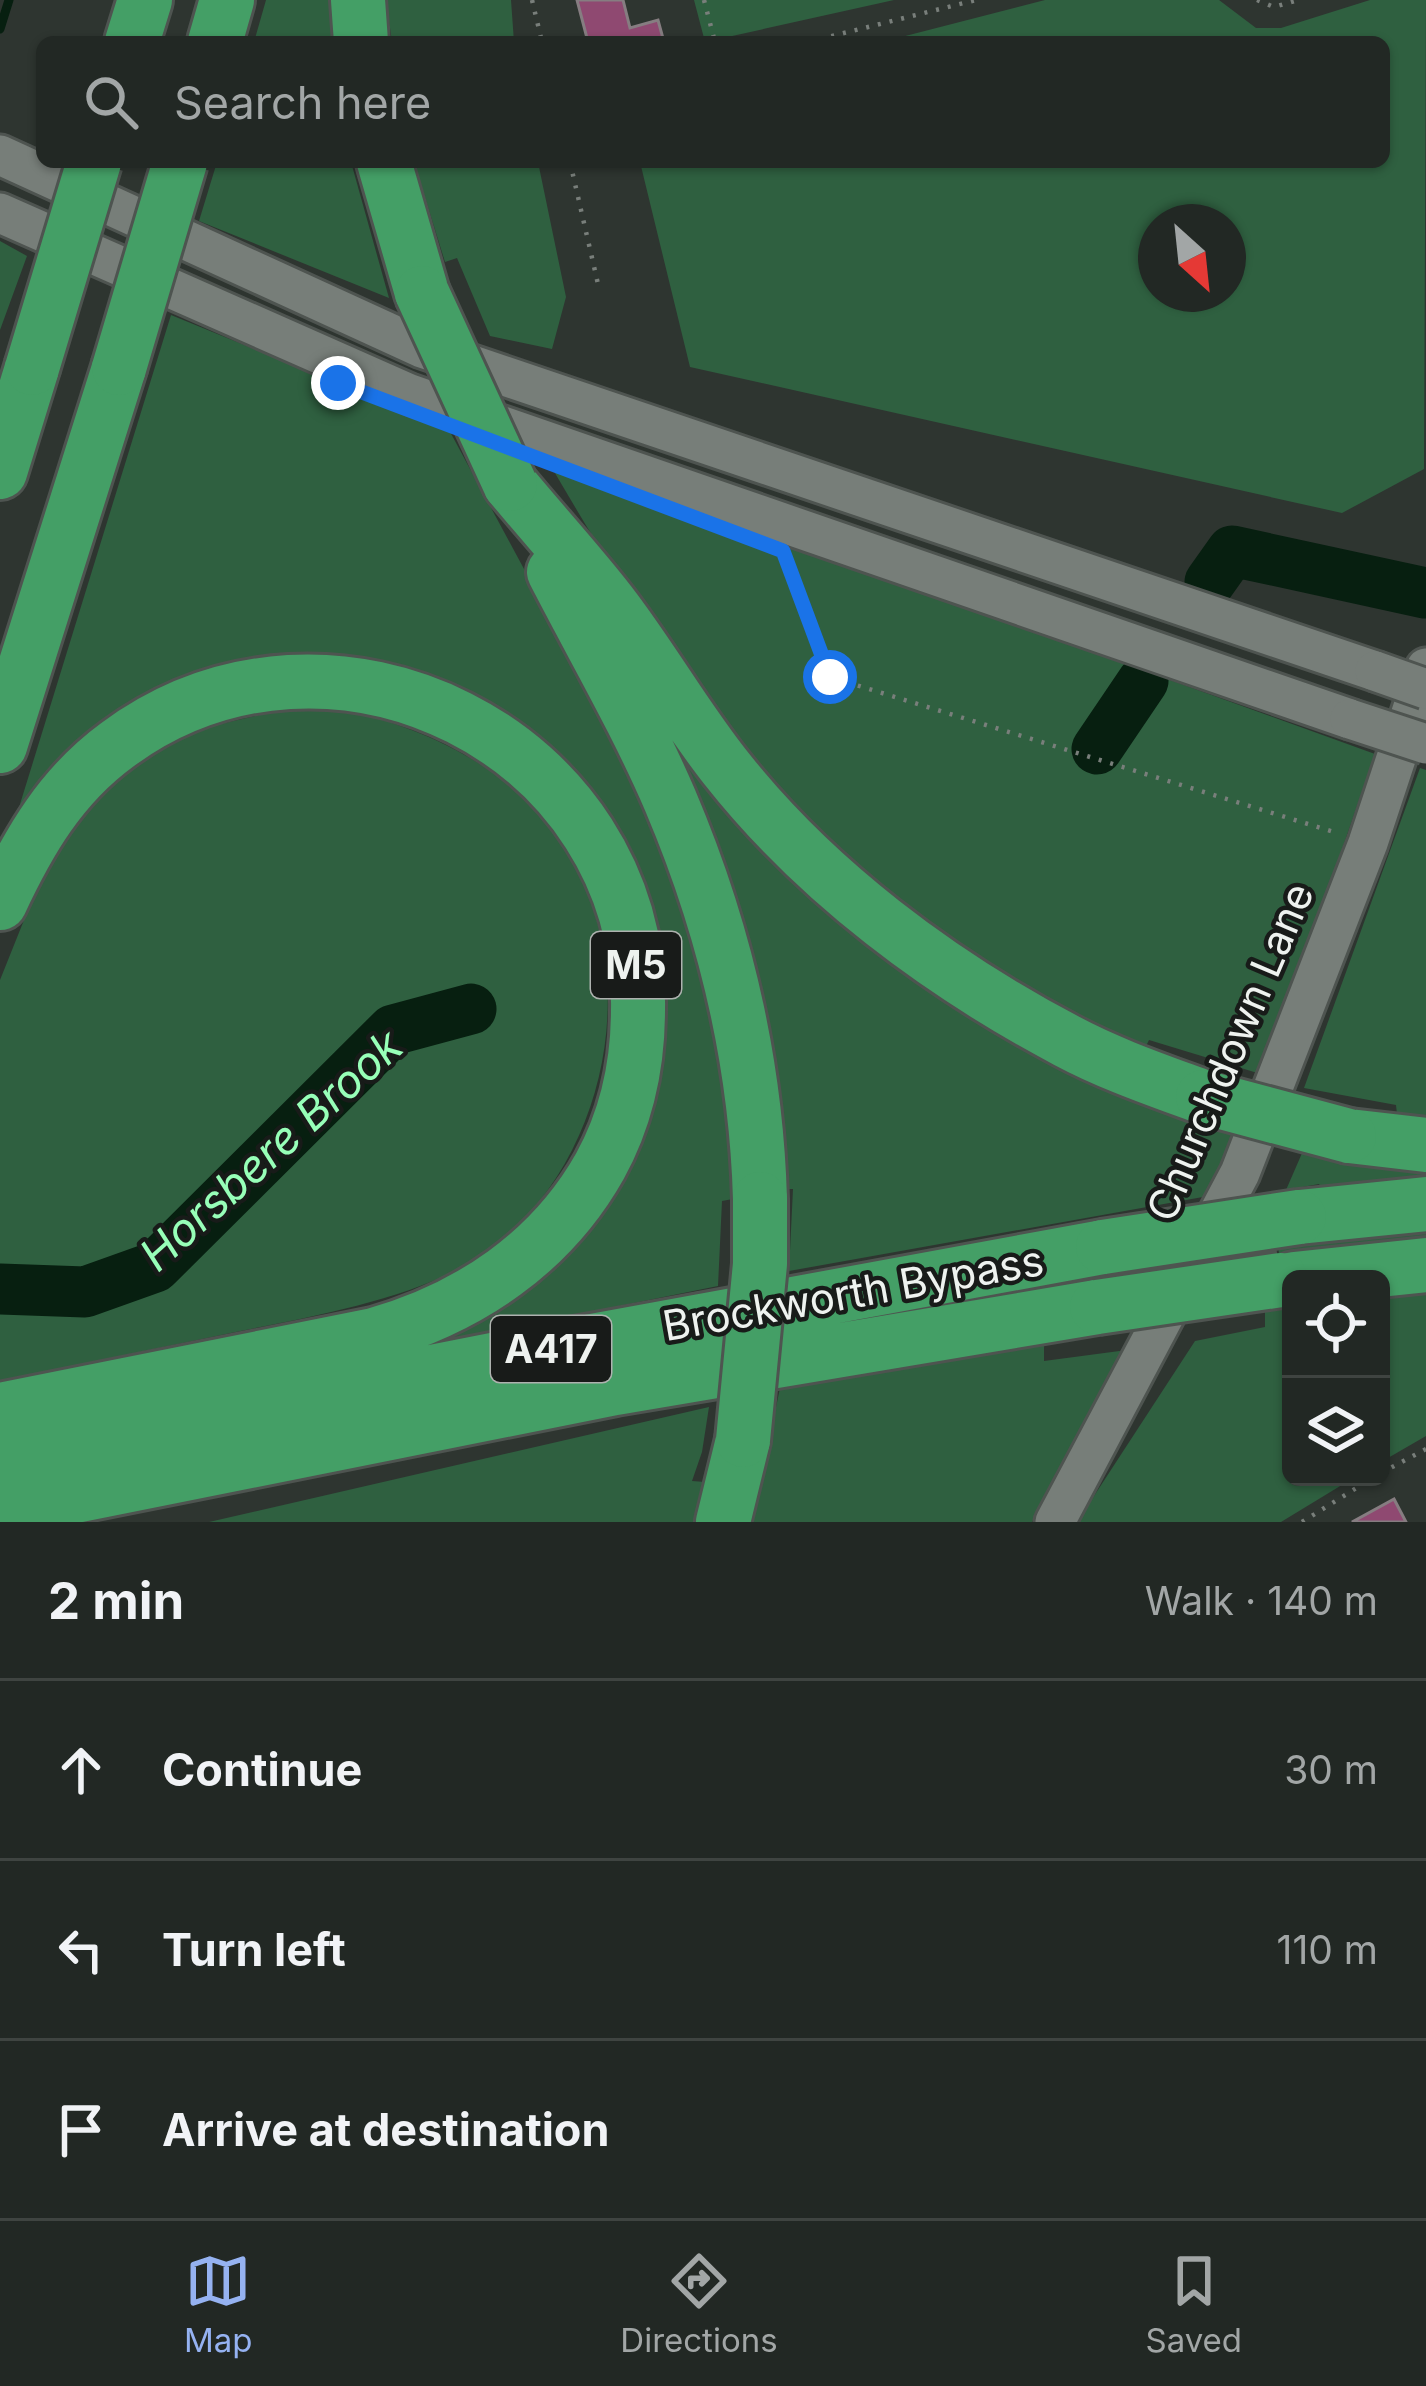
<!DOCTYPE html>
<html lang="en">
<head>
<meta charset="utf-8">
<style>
	:root { --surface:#222824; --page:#2e3431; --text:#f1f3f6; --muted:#a2a6a6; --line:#3f4441; --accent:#95b2f1 }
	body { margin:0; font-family:Inter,sans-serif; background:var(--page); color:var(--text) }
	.controls { position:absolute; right:36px; bottom:36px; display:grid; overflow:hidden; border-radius:18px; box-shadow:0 3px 9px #0004 }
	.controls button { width:108px; height:108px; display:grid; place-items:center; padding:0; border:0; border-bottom:3px solid var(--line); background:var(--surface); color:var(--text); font:60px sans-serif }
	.compass { position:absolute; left:1138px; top:204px; width:108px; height:108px; border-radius:50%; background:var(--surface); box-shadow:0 3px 9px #0004; rotate:153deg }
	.stop { position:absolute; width:36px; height:36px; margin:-27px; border:9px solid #1a73e8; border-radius:50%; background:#fff }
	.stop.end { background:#1a73e8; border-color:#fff; box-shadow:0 3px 12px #0008 }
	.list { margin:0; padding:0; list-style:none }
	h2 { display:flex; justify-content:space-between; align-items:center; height:156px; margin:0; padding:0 48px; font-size:51px }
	h2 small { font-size:39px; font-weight:400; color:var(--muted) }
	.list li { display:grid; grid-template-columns:78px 1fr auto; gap:36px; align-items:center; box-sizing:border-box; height:180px; padding:0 48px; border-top:3px solid var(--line) }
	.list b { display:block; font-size:45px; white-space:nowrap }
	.list em { font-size:39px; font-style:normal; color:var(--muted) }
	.icon { flex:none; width:66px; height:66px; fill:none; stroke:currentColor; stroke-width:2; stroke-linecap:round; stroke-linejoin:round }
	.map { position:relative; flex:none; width:1426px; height:1522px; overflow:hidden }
	.search { position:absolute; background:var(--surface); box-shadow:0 3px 9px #0004; left:36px; right:36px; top:36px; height:132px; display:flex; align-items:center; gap:30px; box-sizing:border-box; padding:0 42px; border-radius:18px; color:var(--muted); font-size:45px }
	.sheet { height:696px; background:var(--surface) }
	nav { display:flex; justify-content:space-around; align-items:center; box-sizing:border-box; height:168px; border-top:3px solid var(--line); background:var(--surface); font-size:33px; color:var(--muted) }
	nav a { display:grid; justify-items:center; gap:6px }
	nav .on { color:var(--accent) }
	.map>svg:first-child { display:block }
	.green { fill:#2f6040; fill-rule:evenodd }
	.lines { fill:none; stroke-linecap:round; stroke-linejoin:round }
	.stream { stroke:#071f10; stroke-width:9 }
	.river { stroke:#071f10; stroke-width:51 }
	.building { fill:#8f4971; stroke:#867d81; stroke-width:3 }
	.minor-casing { stroke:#4e5450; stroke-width:45 }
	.highway-casing { stroke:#4e5450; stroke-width:60 }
	.path { stroke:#797f7b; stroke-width:4.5; stroke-dasharray:3 9; stroke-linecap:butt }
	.minor { stroke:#777e79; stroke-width:39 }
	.highway { stroke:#449f66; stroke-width:54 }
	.minor-bridge-casing { stroke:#4e5450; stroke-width:45; stroke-linecap:butt }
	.highway-bridge-casing { stroke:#4e5450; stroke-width:60; stroke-linecap:butt }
	.minor-bridge { stroke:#777e79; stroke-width:39 }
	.highway-bridge { stroke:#449f66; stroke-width:54 }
	.route { stroke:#1a73e8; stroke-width:15 }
	.labels { text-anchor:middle; stroke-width:9; stroke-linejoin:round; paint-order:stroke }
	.shield { fill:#181b19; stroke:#aeb2af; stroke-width:3 }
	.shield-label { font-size:39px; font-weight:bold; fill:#eef2ef }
	.street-label { font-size:42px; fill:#eef2ef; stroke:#181b19 }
	.water-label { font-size:45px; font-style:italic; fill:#97ffb8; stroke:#181b19 }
</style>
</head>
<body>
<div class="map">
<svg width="1426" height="1522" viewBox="0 0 1426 1522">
	<rect width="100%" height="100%" fill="#2e3530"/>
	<!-- green -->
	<path class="green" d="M266 0H337L338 42H254Z
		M386 0H511L514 42H392Z
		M694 0H894L705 42Z
		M1045 0H1219L1256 28H1281L1370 0H1426L1424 469 1342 513 690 367 640 162H1384V42H882ZM1156 222H1228V294H1156Z
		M217 162H351L389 298 199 221Z
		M414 162H538L566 297 552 349 490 336 457 258 445 262Z
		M0 241 27 256 0 330Z
		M171 315 448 428 628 762 697 939 728 1097 738 1198 722 1201 718 1286 0 1431 517 1282 652 1031 553 764 245 672 0 869Z
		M544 454 1375 754 1264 1075 1149 1040 1142 1054C1084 1026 1030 994 975 958 955 945 933 933 914 918 757 795 642 625 544 454Z
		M341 709C425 728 502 763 555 834 647 958 613 1150 497 1245 435 1296 309 1317 231 1333 154 1349 77 1365 0 1381V980L42 875 78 818 137 764 203 728 281 710Z
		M678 728 778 841 1240 1125 1214 1195 789 1271 793 1189H782L663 736Z
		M1420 768 1426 770V1126L1398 1124 1396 1105 1304 1088Z
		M1306 1144 1426 1158V1180L1323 1191 1319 1184 1286 1190Z
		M1426 1226V1241L1279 1254 1278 1243Z
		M1426 1292V1436L1381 1462V1296Z
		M1291 1303V1477H1355L1281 1522H1077L1195 1341 1265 1327V1305Z
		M1044 1339V1361L1127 1350 1078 1445 1032 1522H752L780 1388 870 1365Z
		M709 1407 702 1452 692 1481 705 1482 696 1522H209Z"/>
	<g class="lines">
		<!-- stream -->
		<path class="stream" d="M0 29 9 0"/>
		<!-- river -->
		<path class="river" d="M1210 582 1232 551 1425 593
			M1097 749 1143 681
			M0 1289 85 1292 155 1267 393 1030 471 1009"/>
	</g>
	<!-- building -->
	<path class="building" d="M577 0H623L630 28 658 20 664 42H588Z
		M1394 1499 1406 1522H1352Z"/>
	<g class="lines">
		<defs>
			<path id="minor" d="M0 155 422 348 1375 671
				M0 213 410 394 1350 719
				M1055 1522 1240 1173 1368 843 1426 668"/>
			<path id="highway" d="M358 0 361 42
				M132 42 145 0
				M215 42 227 0
				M384 162 422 293
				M0 472 32 368
				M510 484C543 524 578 562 610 603 651 656 684 715 726 768 816 882 940 974 1067 1041 1110 1064 1157 1080 1203 1097
				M554 572C593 648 636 721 670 800 724 927 756 1060 760 1199
				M0 746 119 368
				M0 903C29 841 61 786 117 745 330 587 643 742 638 1010 638 1065 627 1117 600 1166 551 1253 469 1308 374 1335L0 1410
				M1349 1136 1426 1145
				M1299 1217 1426 1204
				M1294 1279 1426 1265
				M0 1457 543 1350 1103 1247
				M0 1511 615 1388 1097 1307
				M723 1522 743 1440"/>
		</defs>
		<!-- minor casing -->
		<use href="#minor" class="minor-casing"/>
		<!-- highway casing -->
		<use href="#highway" class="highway-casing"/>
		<!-- path -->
		<path class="path" d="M532 0 542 42
			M704 0 715 42
			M1257 0 1274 7 1298 0
			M808 42 976 0
			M570 162 598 284
			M786 558 830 677 1334 832
			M1381 1473 1426 1449
			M1302 1522 1374 1477"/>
		<!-- minor -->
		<use href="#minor" class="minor"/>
		<!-- highway -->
		<use href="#highway" class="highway"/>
		<defs>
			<path id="minor-bridge" d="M1375 671 1426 689
				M1350 719 1426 744"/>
			<path id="highway-bridge" d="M422 293 510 484
				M32 368 94 162
				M119 368 180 162
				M1203 1097 1349 1136
				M1103 1247 1299 1217
				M1097 1307 1281 1280
				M743 1440 760 1264V1199"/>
		</defs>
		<!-- minor-bridge casing -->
		<use href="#minor-bridge" class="minor-bridge-casing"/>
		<!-- highway-bridge casing -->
		<use href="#highway-bridge" class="highway-bridge-casing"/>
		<!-- minor-bridge -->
		<use href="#minor-bridge" class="minor-bridge"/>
		<!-- highway-bridge -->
		<use href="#highway-bridge" class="highway-bridge"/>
	</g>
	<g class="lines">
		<!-- route -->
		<path class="route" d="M338 383 783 551 830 677"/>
	</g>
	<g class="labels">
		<!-- shield labels -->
		<g class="shield">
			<rect x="591" y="932" width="90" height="66" rx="9"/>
			<rect x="491" y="1316" width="120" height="66" rx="9"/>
		</g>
		<g class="shield-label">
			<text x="636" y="979">M5</text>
			<text x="551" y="1363">A417</text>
		</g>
		<!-- street labels -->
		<g class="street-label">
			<text transform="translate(1230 1052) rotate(-67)" y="15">Churchdown Lane</text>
			<text transform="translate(853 1293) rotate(-10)" y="15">Brockworth Bypass</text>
		</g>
		<!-- water labels -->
		<g class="water-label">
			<text transform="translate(271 1150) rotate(-42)" y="16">Horsbere Brook</text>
		</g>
	</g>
</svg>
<div class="controls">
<button><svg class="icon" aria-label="locate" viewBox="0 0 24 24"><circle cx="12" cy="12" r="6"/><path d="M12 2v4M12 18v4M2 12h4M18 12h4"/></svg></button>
<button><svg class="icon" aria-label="layers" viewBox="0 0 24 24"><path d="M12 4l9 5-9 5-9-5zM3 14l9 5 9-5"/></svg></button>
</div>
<svg class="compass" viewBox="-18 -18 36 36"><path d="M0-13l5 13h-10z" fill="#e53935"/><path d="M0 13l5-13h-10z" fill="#a2a6a6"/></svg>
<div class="stop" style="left:830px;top:677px"></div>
<div class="stop end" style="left:338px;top:383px"></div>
<div class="search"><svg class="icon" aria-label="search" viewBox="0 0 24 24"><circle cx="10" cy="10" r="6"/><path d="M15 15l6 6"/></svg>Search here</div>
</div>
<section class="sheet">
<h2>2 min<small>Walk · 140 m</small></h2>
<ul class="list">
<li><svg class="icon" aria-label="ahead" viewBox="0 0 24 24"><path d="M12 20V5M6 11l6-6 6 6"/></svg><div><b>Continue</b></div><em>30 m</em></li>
<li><svg class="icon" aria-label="left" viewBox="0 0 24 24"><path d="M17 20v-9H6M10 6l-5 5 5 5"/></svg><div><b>Turn left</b></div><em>110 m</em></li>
<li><svg class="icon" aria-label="arrive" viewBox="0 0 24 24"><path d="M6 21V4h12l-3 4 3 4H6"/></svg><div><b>Arrive at destination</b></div></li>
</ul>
</section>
<nav>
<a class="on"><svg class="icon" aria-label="map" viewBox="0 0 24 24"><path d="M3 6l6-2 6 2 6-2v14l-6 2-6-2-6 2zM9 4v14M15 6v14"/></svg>Map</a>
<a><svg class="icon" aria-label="directions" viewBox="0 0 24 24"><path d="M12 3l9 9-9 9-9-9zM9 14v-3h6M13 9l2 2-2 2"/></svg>Directions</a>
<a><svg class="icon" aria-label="saved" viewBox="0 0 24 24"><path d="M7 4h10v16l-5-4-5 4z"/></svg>Saved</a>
</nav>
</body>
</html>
